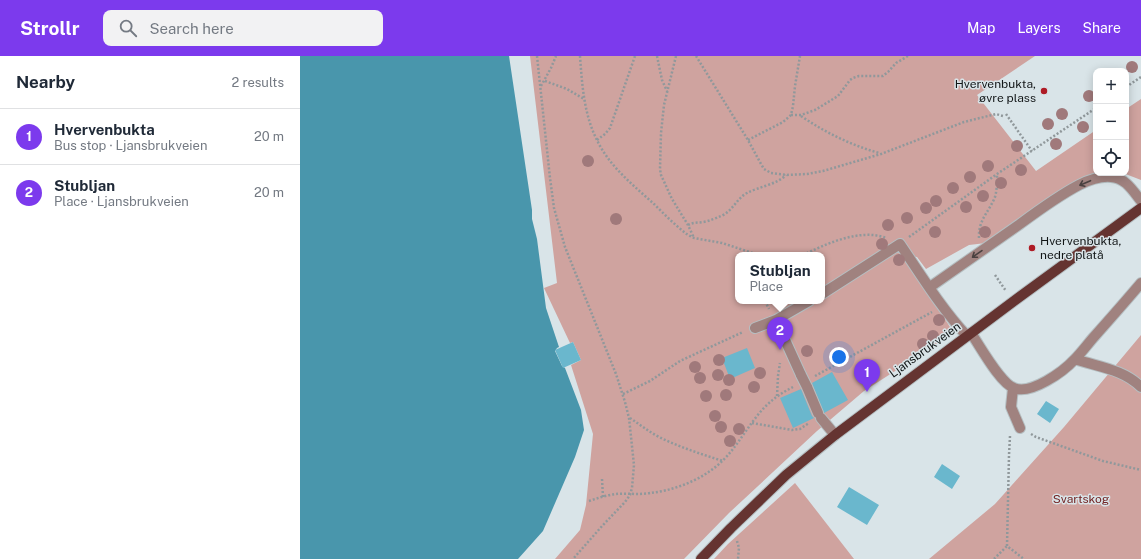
<!DOCTYPE html>
<html lang="en">
<head>
<meta charset="utf-8">
<style>
	:root { --surface:#fff; --page:#f2f2f3; --text:#1f2937; --muted:#747a83; --line:#e0e1e3; --accent:#7c3aed }
	body { margin:0; font-family:"Public Sans",sans-serif; background:var(--page); color:var(--text) }
	.controls { position:absolute; right:12px; top:12px; display:grid; overflow:hidden; border-radius:8px; box-shadow:0 2px 10px #0003 }
	.controls button { width:36px; height:36px; display:grid; place-items:center; padding:0; border:0; border-bottom:1px solid var(--line); background:var(--surface); color:var(--text); font:20px sans-serif }
	.you { position:absolute; left:539px; top:301px; width:14px; height:14px; margin:-10px; border:3px solid #fff; border-radius:50%; background:#1a73e8; box-shadow:0 0 0 6px #1a73e833 }
	.badge { display:grid; place-items:center; width:26px; height:26px; border-radius:50%; background:var(--accent); color:#fff; font-size:13px; font-weight:700 }
	.pin { position:absolute; translate:-50% -33px; filter:drop-shadow(0 1px 2px #0008) }
	.pin::after { content:''; position:absolute; top:21px; width:14px; height:12px; background:inherit; clip-path:polygon(0 0,100% 0,50% 100%) }
	.popup { position:absolute; left:435px; top:196px; width:90px; height:52px; box-sizing:border-box; display:grid; place-content:center; border-radius:8px; background:var(--surface); filter:drop-shadow(0 1px 3px #0005); font-size:13px; white-space:nowrap; color:var(--muted) }
	.popup b { font-size:15px; color:var(--text) }
	.popup::after { content:''; position:absolute; left:50%; top:100%; margin-left:-8px; border:8px solid transparent; border-top-color:var(--surface) }
	.list { margin:0; padding:0; list-style:none }
	h2 { display:flex; justify-content:space-between; align-items:center; height:52px; margin:0; padding:0 16px; font-size:17px }
	h2 small { font-size:13px; font-weight:400; color:var(--muted) }
	.list li { display:grid; grid-template-columns:26px 1fr auto; gap:12px; align-items:center; box-sizing:border-box; height:56px; padding:0 16px; border-top:1px solid var(--line) }
	.list b { display:block; font-size:15px; white-space:nowrap }
	.list p { margin:0; font-size:13px; white-space:nowrap; color:var(--muted) }
	.list em { font-size:13px; font-style:normal; color:var(--muted) }
	.icon { flex:none; width:22px; height:22px; fill:none; stroke:currentColor; stroke-width:2; stroke-linecap:round; stroke-linejoin:round }
	.map { position:relative; flex:none; width:841px; height:503px; overflow:hidden }
	header { display:flex; align-items:center; gap:24px; box-sizing:border-box; height:56px; padding:0 20px; background:var(--accent); color:#fff }
	header strong { font-size:19px }
	nav { display:flex; gap:22px; margin-inline-start:auto; font-size:14px }
	.search { width:280px; height:36px; background:var(--page); display:flex; align-items:center; gap:10px; box-sizing:border-box; padding:0 14px; border-radius:8px; color:var(--muted); font-size:15px }
	main { display:flex }
	aside { flex:1; background:var(--surface) }
	.map>svg:first-child { display:block }
	.green { fill:#cfa39f; fill-rule:evenodd }
	.water { fill:#4996ac }
	.building { fill:#6ab7cd }
	.lines { fill:none; stroke-linecap:round; stroke-linejoin:round }
	.minor-casing { stroke:#b5bfc2; stroke-width:12 }
	.major-casing { stroke:#b5bfc2; stroke-width:12 }
	.path { stroke:#90989b; stroke-width:2.5; stroke-dasharray:2 2; stroke-linecap:butt }
	.minor { stroke:#a0827f; stroke-width:10 }
	.major { stroke:#653431; stroke-width:10 }
	.minor-bridge-casing { stroke:#b5bfc2; stroke-width:12; stroke-linecap:butt }
	.minor-bridge { stroke:#a0827f; stroke-width:10 }
	.tree { fill:#a0797b }
	.oneway { stroke:#4a4140 }
	.poi-dot { fill:#ae1b25; stroke:#d9e4e8; stroke-width:1.5 }
	.labels { text-anchor:middle; stroke-width:3; stroke-linejoin:round; paint-order:stroke }
	.poi-label { font-size:12px; fill:#111516; stroke:#d9e4e8; text-anchor:end }
	.street-label { font-size:12px; fill:#111516; stroke:#d9e4e8 }
	.park-label { font-size:12px; fill:#722222; stroke:#d9e4e8 }
</style>
</head>
<body>
<header>
<strong>Strollr</strong>
<div class="search"><svg class="icon" aria-label="search" viewBox="0 0 24 24"><circle cx="10" cy="10" r="6"/><path d="M15 15l6 6"/></svg>Search here</div>
<nav><a>Map</a><a>Layers</a><a>Share</a></nav>
</header>
<main>
<aside>
<h2>Nearby<small>2 results</small></h2>
<ul class="list">
<li><span class="badge">1</span><div><b>Hvervenbukta</b><p>Bus stop · Ljansbrukveien</p></div><em>20 m</em></li>
<li><span class="badge">2</span><div><b>Stubljan</b><p>Place · Ljansbrukveien</p></div><em>20 m</em></li>
</ul>
</aside>
<div class="map">
<svg width="841" height="503" viewBox="0 0 841 503">
	<rect width="100%" height="100%" fill="#d9e4e8"/>
	<!-- green -->
	<path class="green" d="M230 0H735L677 39 736 115 796 74V117H797L777 126 686 187 669 189 626 213 617 201 604 199 650 271 648 281 564 335 517 375 429 457 384 503H255L280 474 286 449 293 378 271 309 281 304 273 286 270 287 244 232 257 227ZM438 199H522V245H438Z
		M841 43V124L823 117H826V53Z
		M841 279V503H629L695 448 764 371Z
		M495 427 554 503H414L428 488Z"/>
	<!-- water -->
	<path class="water" d="M0 0H209L232 154V163L237 183 246 252 259 291 257 292 255 295 262 310 265 312 281 354 284 374 275 401 243 475 218 503H0Z"/>
	<!-- building -->
	<path class="building" d="M273 286 281 304 263 312 255 294Z
		M447 292 455 312 430 323 422 302Z
		M532 316 548 344 524 357 512 327Z
		M501 333 512 360 514 362 493 372 480 342Z
		M746 345 759 353 750 367 737 358Z
		M642 408 660 420 652 433 634 421Z
		M549 431 579 449 567 469 537 451Z"/>
	<g class="lines">
		<defs>
			<path id="minor" d="M630 231C660 210 690 189 720 168 739 154 758 140 779 129 789 124 800 120 811 121 826 122 833 135 841 145
				M522 238 600 188C621 219 641 252 667 280
				M455 272 476 264
				M671 277C680 290 700 327 714 332 731 339 763 316 775 303 781 297 787 289 793 282 809 264 825 246 841 227
				M775 303C798 311 823 313 841 331
				M501 319 476 264 509 245
				M507 331 518 357
				M713 332 711 351 720 372
				M521 362 535 379"/>
			<path id="major" d="M401 503 431 472 486 419 535 379 714 245 841 152"/>
		</defs>
		<!-- minor casing -->
		<use href="#minor" class="minor-casing"/>
		<!-- major casing -->
		<use href="#major" class="major-casing"/>
		<!-- path -->
		<path class="path" d="M237 0 250 122 254 152 265 191 316 318 325 346 329 362 334 409 332 432 330 439 325 446 303 469 273 503
			M280 0C282 28 284 59 297 84 309 110 333 129 354 148 365 159 376 170 388 179L394 182 422 187 459 199
			M357 0 362 24 367 35
			M376 0 364 49 361 77 360 113 361 119 372 143 388 169 394 182
			M396 0 448 84 461 108 464 113 471 117 486 119 507 118 523 115 581 98 664 66 696 58 703 60
			M245 25 267 33 284 43
			M241 30 251 12 256 0
			M826 31 841 21
			M706 58 732 95
			M491 59H501L515 54 538 40 550 24 553 22 559 20H583L588 16 596 7 608 0
			M501 60C526 77 551 89 579 97
			M297 84 305 78 310 72 335 0
			M448 84 483 66 491 59 493 50 495 30 500 0
			M388 169C393 166 398 167 403 166 410 165 416 162 421 160 433 155 436 143 447 137 458 131 478 128 486 119
			M609 181 697 118 796 52
			M679 182C678 164 689 156 695 141 697 134 697 126 697 119
			M503 199C526 188 560 172 586 182
			M695 219 706 235
			M465 245 469 253
			M515 320 632 256
			M323 338 350 325 380 305 443 276
			M477 340 478 320 480 307
			M330 362C339 368 348 375 359 381 379 391 401 398 423 405
			M452 367 492 374 500 373 509 367
			M731 378 736 381 803 405 841 414
			M710 380 709 399 707 490 724 503
			M302 423 303 441
			M289 445C298 442 307 439 316 438 327 437 338 439 350 437 370 435 393 427 410 415 432 400 441 380 457 360 467 347 479 338 493 331
			M437 485 439 492 438 503
			M694 503 707 490"/>
		<!-- minor -->
		<use href="#minor" class="minor"/>
		<!-- major -->
		<use href="#major" class="major"/>
		<defs>
			<path id="minor-bridge" d="M501 319 507 331"/>
		</defs>
		<!-- minor-bridge casing -->
		<use href="#minor-bridge" class="minor-bridge-casing"/>
		<!-- minor-bridge -->
		<use href="#minor-bridge" class="minor-bridge"/>
	</g>
	<!-- trees -->
	<g class="tree">
		<circle cx="832" cy="11" r="6"/>
		<circle cx="789" cy="40" r="6"/>
		<circle cx="762" cy="58" r="6"/>
		<circle cx="748" cy="68" r="6"/>
		<circle cx="783" cy="71" r="6"/>
		<circle cx="756" cy="88" r="6"/>
		<circle cx="717" cy="90" r="6"/>
		<circle cx="288" cy="105" r="6"/>
		<circle cx="688" cy="110" r="6"/>
		<circle cx="721" cy="114" r="6"/>
		<circle cx="670" cy="121" r="6"/>
		<circle cx="701" cy="127" r="6"/>
		<circle cx="653" cy="132" r="6"/>
		<circle cx="683" cy="140" r="6"/>
		<circle cx="636" cy="145" r="6"/>
		<circle cx="666" cy="151" r="6"/>
		<circle cx="626" cy="152" r="6"/>
		<circle cx="607" cy="162" r="6"/>
		<circle cx="316" cy="163" r="6"/>
		<circle cx="588" cy="169" r="6"/>
		<circle cx="635" cy="176" r="6"/>
		<circle cx="685" cy="176" r="6"/>
		<circle cx="582" cy="188" r="6"/>
		<circle cx="599" cy="204" r="6"/>
		<circle cx="639" cy="264" r="6"/>
		<circle cx="633" cy="280" r="6"/>
		<circle cx="623" cy="288" r="6"/>
		<circle cx="507" cy="295" r="6"/>
		<circle cx="419" cy="304" r="6"/>
		<circle cx="395" cy="311" r="6"/>
		<circle cx="460" cy="317" r="6"/>
		<circle cx="418" cy="319" r="6"/>
		<circle cx="400" cy="322" r="6"/>
		<circle cx="429" cy="324" r="6"/>
		<circle cx="454" cy="331" r="6"/>
		<circle cx="426" cy="339" r="6"/>
		<circle cx="406" cy="340" r="6"/>
		<circle cx="415" cy="360" r="6"/>
		<circle cx="421" cy="371" r="6"/>
		<circle cx="439" cy="373" r="6"/>
		<circle cx="430" cy="385" r="6"/>
	</g>
	<!-- one-way arrows -->
	<defs><path id="oneway-shaft" d="M-6 0H5M1.5-3L5.5 0L1.5 3" fill="none" stroke-width="1.6" stroke-linecap="round" stroke-linejoin="round"/></defs>
	<g class="oneway">
		<use href="#oneway-shaft" transform="translate(785 127) rotate(157)"/>
		<use href="#oneway-shaft" transform="translate(677 198) rotate(145)"/>
	</g>
	<!-- markers -->
	<g class="poi-dot">
		<circle cx="744" cy="35" r="4"/>
		<circle cx="732" cy="192" r="4"/>
	</g>
	<g class="labels">
		<!-- poi labels -->
		<g class="poi-label">
			<text x="736" y="32">Hvervenbukta,<tspan x="736" dy="14">øvre plass</tspan></text>
			<text x="740" y="189" text-anchor="start">Hvervenbukta,<tspan x="740" dy="14">nedre platå</tspan></text>
		</g>
		<!-- street labels -->
		<g class="street-label">
			<text transform="translate(625 294) rotate(-36)" y="4">Ljansbrukveien</text>
		</g>
		<!-- park labels -->
		<g class="park-label">
			<text x="781" y="447">Svartskog</text>
		</g>
	</g>
</svg>
<div class="controls">
<button>+</button>
<button>−</button>
<button><svg class="icon" aria-label="locate" viewBox="0 0 24 24"><circle cx="12" cy="12" r="6"/><path d="M12 2v4M12 18v4M2 12h4M18 12h4"/></svg></button>
</div>
<div class="you"></div>
<div class="pin badge" style="left:567px;top:336px">1</div>
<div class="pin badge" style="left:480px;top:294px">2</div>
<div class="popup"><b>Stubljan</b>Place</div>
</div>
</main>
</body>
</html>
